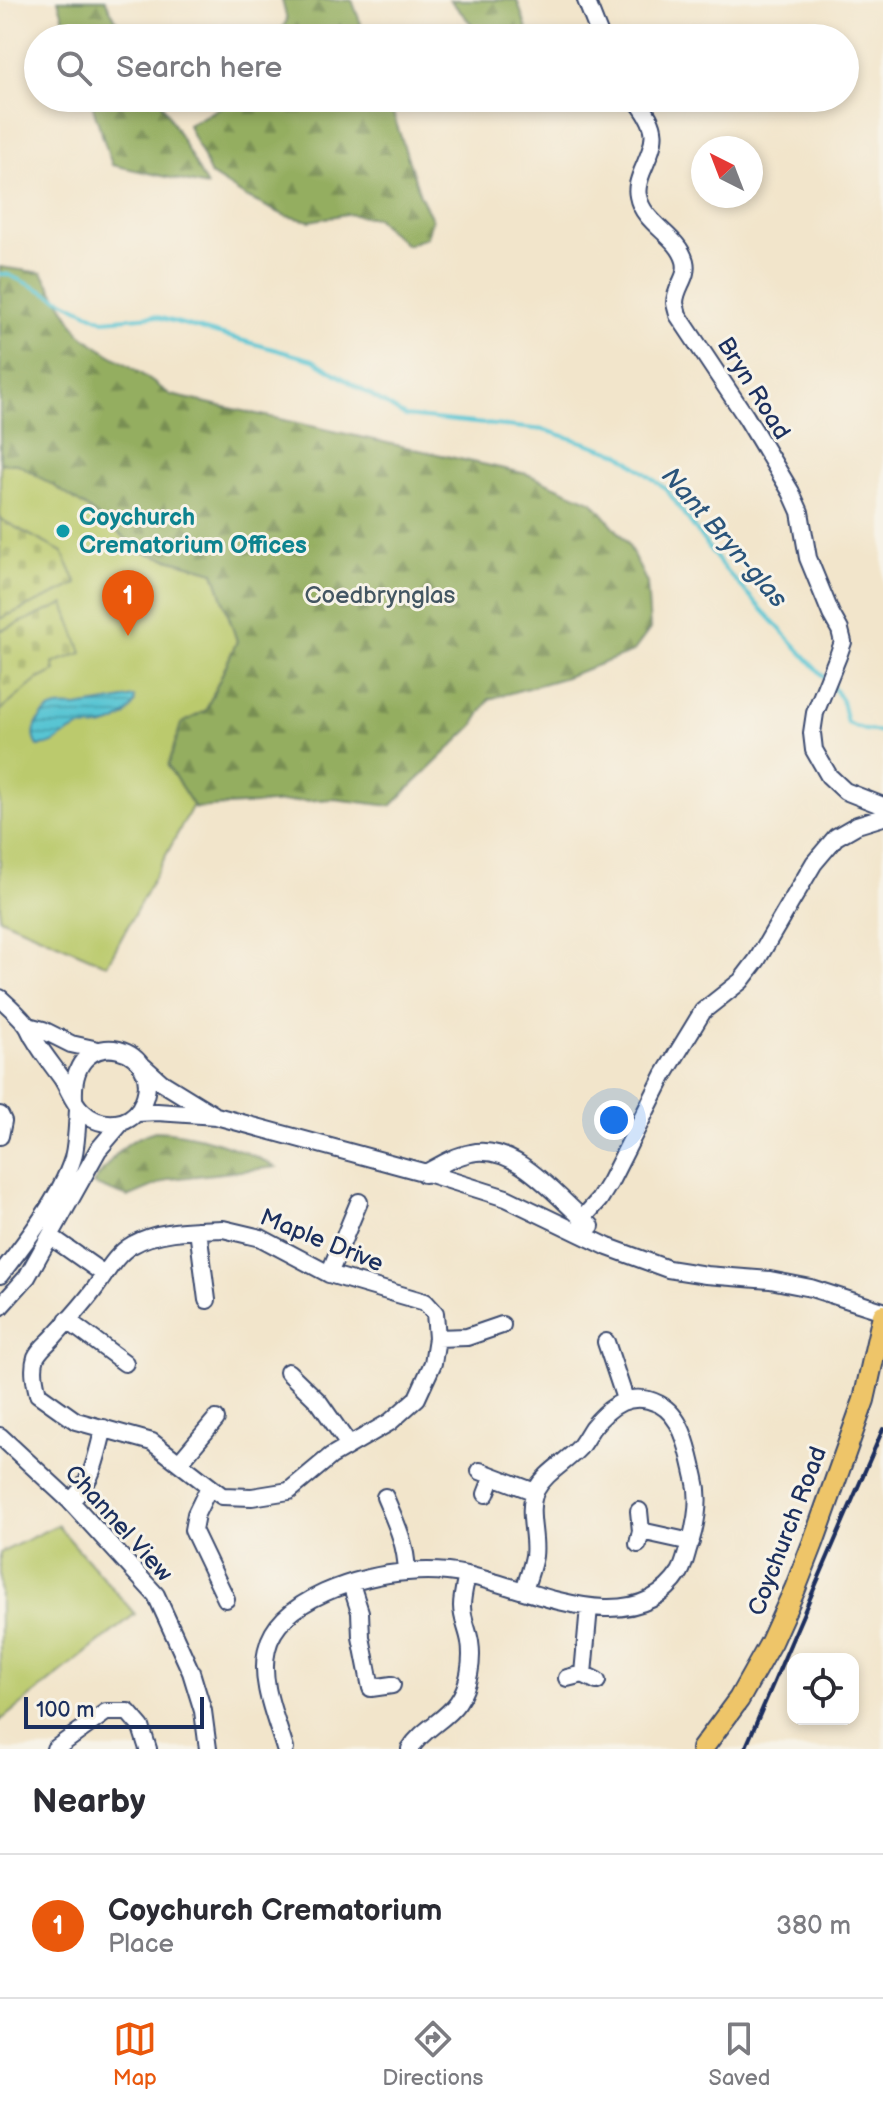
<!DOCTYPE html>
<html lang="en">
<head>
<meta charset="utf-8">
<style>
	:root { --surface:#fff; --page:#f7f7f7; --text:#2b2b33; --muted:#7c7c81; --line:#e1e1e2; --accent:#ea580c }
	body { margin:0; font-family:"Balsamiq Sans",sans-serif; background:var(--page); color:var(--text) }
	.controls { position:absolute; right:24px; bottom:24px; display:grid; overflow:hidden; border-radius:16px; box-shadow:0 4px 12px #0003 }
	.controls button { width:72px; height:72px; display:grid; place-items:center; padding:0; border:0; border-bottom:2px solid var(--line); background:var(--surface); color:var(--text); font:40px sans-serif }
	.compass { position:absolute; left:691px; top:136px; width:72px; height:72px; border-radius:50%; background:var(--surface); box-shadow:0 4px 12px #0003; rotate:318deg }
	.scale { position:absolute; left:24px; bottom:20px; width:180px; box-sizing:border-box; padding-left:8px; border:4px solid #1b2f5e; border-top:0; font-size:22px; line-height:28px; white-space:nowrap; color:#1b2f5e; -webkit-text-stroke:6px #f7f3e8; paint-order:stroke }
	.you { position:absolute; left:614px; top:1120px; width:28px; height:28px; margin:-20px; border:6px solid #fff; border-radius:50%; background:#1a73e8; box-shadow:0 0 0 12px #1a73e833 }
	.badge { display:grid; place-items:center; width:52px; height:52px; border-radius:50%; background:var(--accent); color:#fff; font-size:26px; font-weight:700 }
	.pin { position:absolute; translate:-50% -66px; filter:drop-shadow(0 2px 4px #0008) }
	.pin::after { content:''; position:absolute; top:42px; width:28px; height:24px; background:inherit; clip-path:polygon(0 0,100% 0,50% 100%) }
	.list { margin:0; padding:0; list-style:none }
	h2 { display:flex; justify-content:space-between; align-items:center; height:104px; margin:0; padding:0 32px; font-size:34px }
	h2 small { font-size:26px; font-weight:400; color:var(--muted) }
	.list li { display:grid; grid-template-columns:52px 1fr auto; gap:24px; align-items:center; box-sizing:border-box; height:144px; padding:0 32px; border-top:2px solid var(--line) }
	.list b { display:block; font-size:30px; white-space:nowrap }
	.list p { margin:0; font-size:26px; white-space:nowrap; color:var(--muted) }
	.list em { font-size:26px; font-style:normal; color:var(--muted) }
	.icon { flex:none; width:44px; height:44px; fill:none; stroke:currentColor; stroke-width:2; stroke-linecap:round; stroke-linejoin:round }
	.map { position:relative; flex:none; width:883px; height:1749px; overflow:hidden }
	.search { position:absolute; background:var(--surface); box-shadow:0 4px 12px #0003; left:24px; right:24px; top:24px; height:88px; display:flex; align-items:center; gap:20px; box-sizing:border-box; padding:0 28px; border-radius:44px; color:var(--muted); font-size:30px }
	.sheet { height:248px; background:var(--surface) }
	nav { display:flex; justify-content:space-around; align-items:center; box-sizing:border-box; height:112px; border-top:2px solid var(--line); background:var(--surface); font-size:22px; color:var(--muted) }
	nav a { display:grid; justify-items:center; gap:4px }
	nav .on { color:var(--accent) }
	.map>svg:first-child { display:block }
	.grass { fill:#bbca6d; stroke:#6b7c66; stroke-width:2 }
	.forest { fill:url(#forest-firs); stroke:#586e5f; stroke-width:2 }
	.cemetery { fill:url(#cemetery-stones); stroke:#6b7c66; stroke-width:2 }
	.water { fill:url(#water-rules); stroke:#3a7a98; stroke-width:2 }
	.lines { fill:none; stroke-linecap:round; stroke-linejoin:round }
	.stream { stroke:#59c5d3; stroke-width:4 }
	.minor-casing { stroke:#3b4a6e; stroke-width:20 }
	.major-casing { stroke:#3b4a6e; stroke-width:24 }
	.minor { stroke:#fff; stroke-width:16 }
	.major { stroke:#eec569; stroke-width:20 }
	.rail { stroke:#1b2f5e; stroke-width:4 }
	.culture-dot { fill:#0f9aa8; stroke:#f7f3e8; stroke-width:3 }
	.labels { text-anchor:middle; stroke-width:6; stroke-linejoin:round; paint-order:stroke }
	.street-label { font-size:24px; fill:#1b2f5e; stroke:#f7f3e8 }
	.culture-label { font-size:24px; font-weight:bold; fill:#0d838f; stroke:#f7f3e8; text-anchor:start }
	.park-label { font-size:24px; fill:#435662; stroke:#f7f3e8 }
	.water-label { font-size:26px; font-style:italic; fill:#2a547b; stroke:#f7f3e8 }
</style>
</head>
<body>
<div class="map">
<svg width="883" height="1749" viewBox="0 0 883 1749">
	<defs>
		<pattern id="forest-firs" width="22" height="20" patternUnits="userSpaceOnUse" patternTransform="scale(2)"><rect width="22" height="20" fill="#94ae60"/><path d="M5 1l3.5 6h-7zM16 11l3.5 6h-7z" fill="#788e52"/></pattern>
		<pattern id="cemetery-stones" width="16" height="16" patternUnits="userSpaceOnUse" patternTransform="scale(2)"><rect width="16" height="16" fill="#bbca6d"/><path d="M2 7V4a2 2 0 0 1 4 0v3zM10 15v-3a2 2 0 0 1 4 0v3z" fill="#a0ae61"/></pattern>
		<pattern id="water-rules" width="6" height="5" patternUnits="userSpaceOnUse" patternTransform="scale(2)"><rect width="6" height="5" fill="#59c5d3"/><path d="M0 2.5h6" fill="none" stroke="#49a0ae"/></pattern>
	</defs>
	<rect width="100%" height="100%" fill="#f7f3e8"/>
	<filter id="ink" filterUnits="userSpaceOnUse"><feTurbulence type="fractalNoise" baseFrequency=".0125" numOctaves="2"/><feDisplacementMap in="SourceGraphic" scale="16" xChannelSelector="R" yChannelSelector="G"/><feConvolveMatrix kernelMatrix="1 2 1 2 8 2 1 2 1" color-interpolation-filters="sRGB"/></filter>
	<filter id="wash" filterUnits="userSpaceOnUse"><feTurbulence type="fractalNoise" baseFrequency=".006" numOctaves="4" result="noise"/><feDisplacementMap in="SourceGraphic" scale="32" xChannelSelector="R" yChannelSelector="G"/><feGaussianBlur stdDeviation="1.8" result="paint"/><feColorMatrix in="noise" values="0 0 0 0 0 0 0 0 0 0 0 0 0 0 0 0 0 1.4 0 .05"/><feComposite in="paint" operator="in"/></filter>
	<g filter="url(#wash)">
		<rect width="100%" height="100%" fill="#f2e5cb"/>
		<!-- grass -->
		<path class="grass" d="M0 463 18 464 55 486 84 506 143 552 214 572 237 641 206 710 181 725 168 766 193 805 107 965 0 918Z
			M57 1525 135 1614 0 1721V1553Z"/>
		<!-- forest -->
		<path class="forest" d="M58 0H105L126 38H70Z
			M282 0H352L366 38H276L287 20Z
			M450 0H517L530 38H484Z
			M90 98H159L207 186 112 165Z
			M229 98H388L420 195 432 219 427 237 407 245 387 229 376 218 346 214 310 221 286 216 246 197 211 175 188 125 221 107Z
			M489 98H543L508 113Z
			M0 267 42 273 80 334 109 354 130 366 171 395 527 474 593 502 627 542 647 583 650 629 633 652 563 678 489 699 473 726 391 806 334 799 195 808 168 766 181 724 206 710 237 641 214 572 143 552 84 506 54 486 18 464 0 463Z
			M155 1131C194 1132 242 1148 276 1167L170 1179 128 1197 93 1184C113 1157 122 1141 155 1131Z"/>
		<!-- cemetery -->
		<path class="cemetery" d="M0 519 62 552 77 584 0 619Z
			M64 604 82 653 53 663 55 671 37 680 0 711V631Z"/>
		<!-- water -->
		<path class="water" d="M134 697 135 702C128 716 115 725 99 727 93 728 85 727 79 728 64 733 55 747 38 746 28 731 41 710 57 707 63 706 70 707 76 707 96 704 115 701 134 697Z"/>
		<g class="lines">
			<!-- stream -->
			<path class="stream" d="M0 274H7L103 320 154 316 313 360 405 416 545 430 620 454 666 489 722 566 825 678
				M831 684 842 701 847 723 865 730 883 732"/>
		</g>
	</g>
	<g filter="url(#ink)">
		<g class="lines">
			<defs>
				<path id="minor" d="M586 0 601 38
					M635 98C660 129 657 137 642 172 639 180 636 188 638 196 643 224 678 235 685 261 689 277 675 287 675 303 675 304 678 314 678 315L746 417 791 492 800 512 808 558 831 614 840 630 843 642 838 656 815 713 812 733 814 750 829 776 845 791 883 806
					M0 998C9 1006 19 1015 26 1024 30 1029 31 1035 35 1040 43 1054 54 1067 63 1080 69 1090 74 1104 82 1111 91 1120 103 1124 115 1123 125 1123 135 1116 140 1108 174 1047 70 1017 74 1098
					M28 1026 43 1030 71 1044 98 1050
					M143 1066 161 1082 213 1114
					M137 1113 157 1112 216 1116 430 1174 506 1198 608 1247 668 1269 706 1275 770 1280 811 1288 883 1311
					M0 1115 3 1121 0 1136
					M424 1174C439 1166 454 1156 471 1153 517 1143 558 1199 591 1226
					M582 1219 599 1200 610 1182 664 1075 703 1011 741 981 757 960 814 863 836 837 857 825 883 817
					M223 1229 261 1238 329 1274 425 1302 435 1313 437 1338 433 1363 417 1398 390 1422 331 1456 289 1491 252 1497 222 1496 152 1442 76 1421 38 1394C35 1382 32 1369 36 1357 41 1347 50 1342 56 1334 70 1319 84 1304 96 1287 106 1273 117 1253 132 1245 158 1230 194 1230 223 1229Z
					M198 1230 207 1300
					M50 1236 104 1274
					M329 1274 359 1202
					M0 1275C25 1243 61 1197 73 1158 77 1142 77 1125 78 1109
					M0 1307 27 1277 98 1150 121 1123
					M67 1320 125 1363
					M437 1338 467 1337 502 1325
					M606 1342 625 1399
					M288 1372 319 1402 349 1445
					M0 1436 70 1501 156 1595 191 1672 203 1711 208 1749
					M179 1463 216 1419
					M480 1471 535 1492
					M209 1487 196 1514 193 1530 226 1599
					M486 1494 493 1476
					M385 1497C396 1523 406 1543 407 1572
					M70 1501C94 1482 96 1456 104 1428
					M641 1531 691 1542
					M638 1544 641 1531 639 1511
					M351 1584 360 1612 361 1637 371 1688 392 1685
					M583 1674 589 1607
					M567 1678 583 1674 597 1681
					M55 1749 106 1712H128L141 1727 148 1749
					M285 1749C276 1718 259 1682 267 1649 278 1599 362 1575 407 1572 427 1570 448 1571 467 1575 530 1588 634 1644 680 1572 684 1565 686 1556 688 1549 696 1526 701 1501 695 1478 689 1453 684 1417 659 1404 631 1390 610 1405 592 1428 588 1434 584 1442 579 1448 565 1463 546 1472 536 1490 526 1511 537 1535 534 1556 532 1568 527 1580 524 1591
					M410 1749C422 1729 445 1721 458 1702 469 1686 473 1661 470 1642 468 1629 462 1619 462 1606 462 1596 465 1585 467 1575"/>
				<path id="major" d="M702 1749 739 1699 771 1642 795 1589 813 1543 864 1400 883 1315"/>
			</defs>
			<!-- minor casing -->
			<use href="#minor" class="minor-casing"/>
			<!-- major casing -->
			<use href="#major" class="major-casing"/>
			<!-- minor -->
			<use href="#minor" class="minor"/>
			<!-- major -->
			<use href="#major" class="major"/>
			<!-- rail -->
			<path class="rail" d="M745 1749 883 1429"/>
		</g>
	</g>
	<!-- markers -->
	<circle class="culture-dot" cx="63" cy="531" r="8"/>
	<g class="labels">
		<!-- street labels -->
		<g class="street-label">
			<text transform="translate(754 388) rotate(58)" y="8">Bryn Road</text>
			<text transform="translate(322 1240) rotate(22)" y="8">Maple Drive</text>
			<text transform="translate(119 1523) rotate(48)" y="8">Channel View</text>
			<text transform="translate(787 1531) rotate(-69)" y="8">Coychurch Road</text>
		</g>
		<!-- culture labels -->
		<g class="culture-label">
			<text x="79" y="525">Coychurch<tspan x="79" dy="28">Crematorium Offices</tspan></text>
		</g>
		<!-- park labels -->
		<g class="park-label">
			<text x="380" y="603">Coedbrynglas</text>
		</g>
		<!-- water labels -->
		<g class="water-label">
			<text transform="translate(725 537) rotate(49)" y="9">Nant Bryn-glas</text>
		</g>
	</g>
</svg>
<div class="controls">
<button><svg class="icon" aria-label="locate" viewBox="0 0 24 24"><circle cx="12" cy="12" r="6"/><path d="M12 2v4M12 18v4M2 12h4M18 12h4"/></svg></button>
</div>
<svg class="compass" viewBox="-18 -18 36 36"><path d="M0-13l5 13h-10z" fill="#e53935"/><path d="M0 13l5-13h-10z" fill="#7c7c81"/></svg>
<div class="scale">100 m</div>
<div class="you"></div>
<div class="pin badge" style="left:128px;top:636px">1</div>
<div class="search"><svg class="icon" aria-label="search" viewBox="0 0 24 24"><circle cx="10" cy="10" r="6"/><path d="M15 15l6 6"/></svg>Search here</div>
</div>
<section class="sheet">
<h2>Nearby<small></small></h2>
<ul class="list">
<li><span class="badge">1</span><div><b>Coychurch Crematorium</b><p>Place</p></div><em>380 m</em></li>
</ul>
</section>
<nav>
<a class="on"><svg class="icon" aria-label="map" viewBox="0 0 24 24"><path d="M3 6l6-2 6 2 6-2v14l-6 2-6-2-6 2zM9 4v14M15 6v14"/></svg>Map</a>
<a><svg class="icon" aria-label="directions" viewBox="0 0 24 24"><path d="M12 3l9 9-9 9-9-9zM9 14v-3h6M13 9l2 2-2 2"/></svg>Directions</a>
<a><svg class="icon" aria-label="saved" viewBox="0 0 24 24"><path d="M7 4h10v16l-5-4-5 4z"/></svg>Saved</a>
</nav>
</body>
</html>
